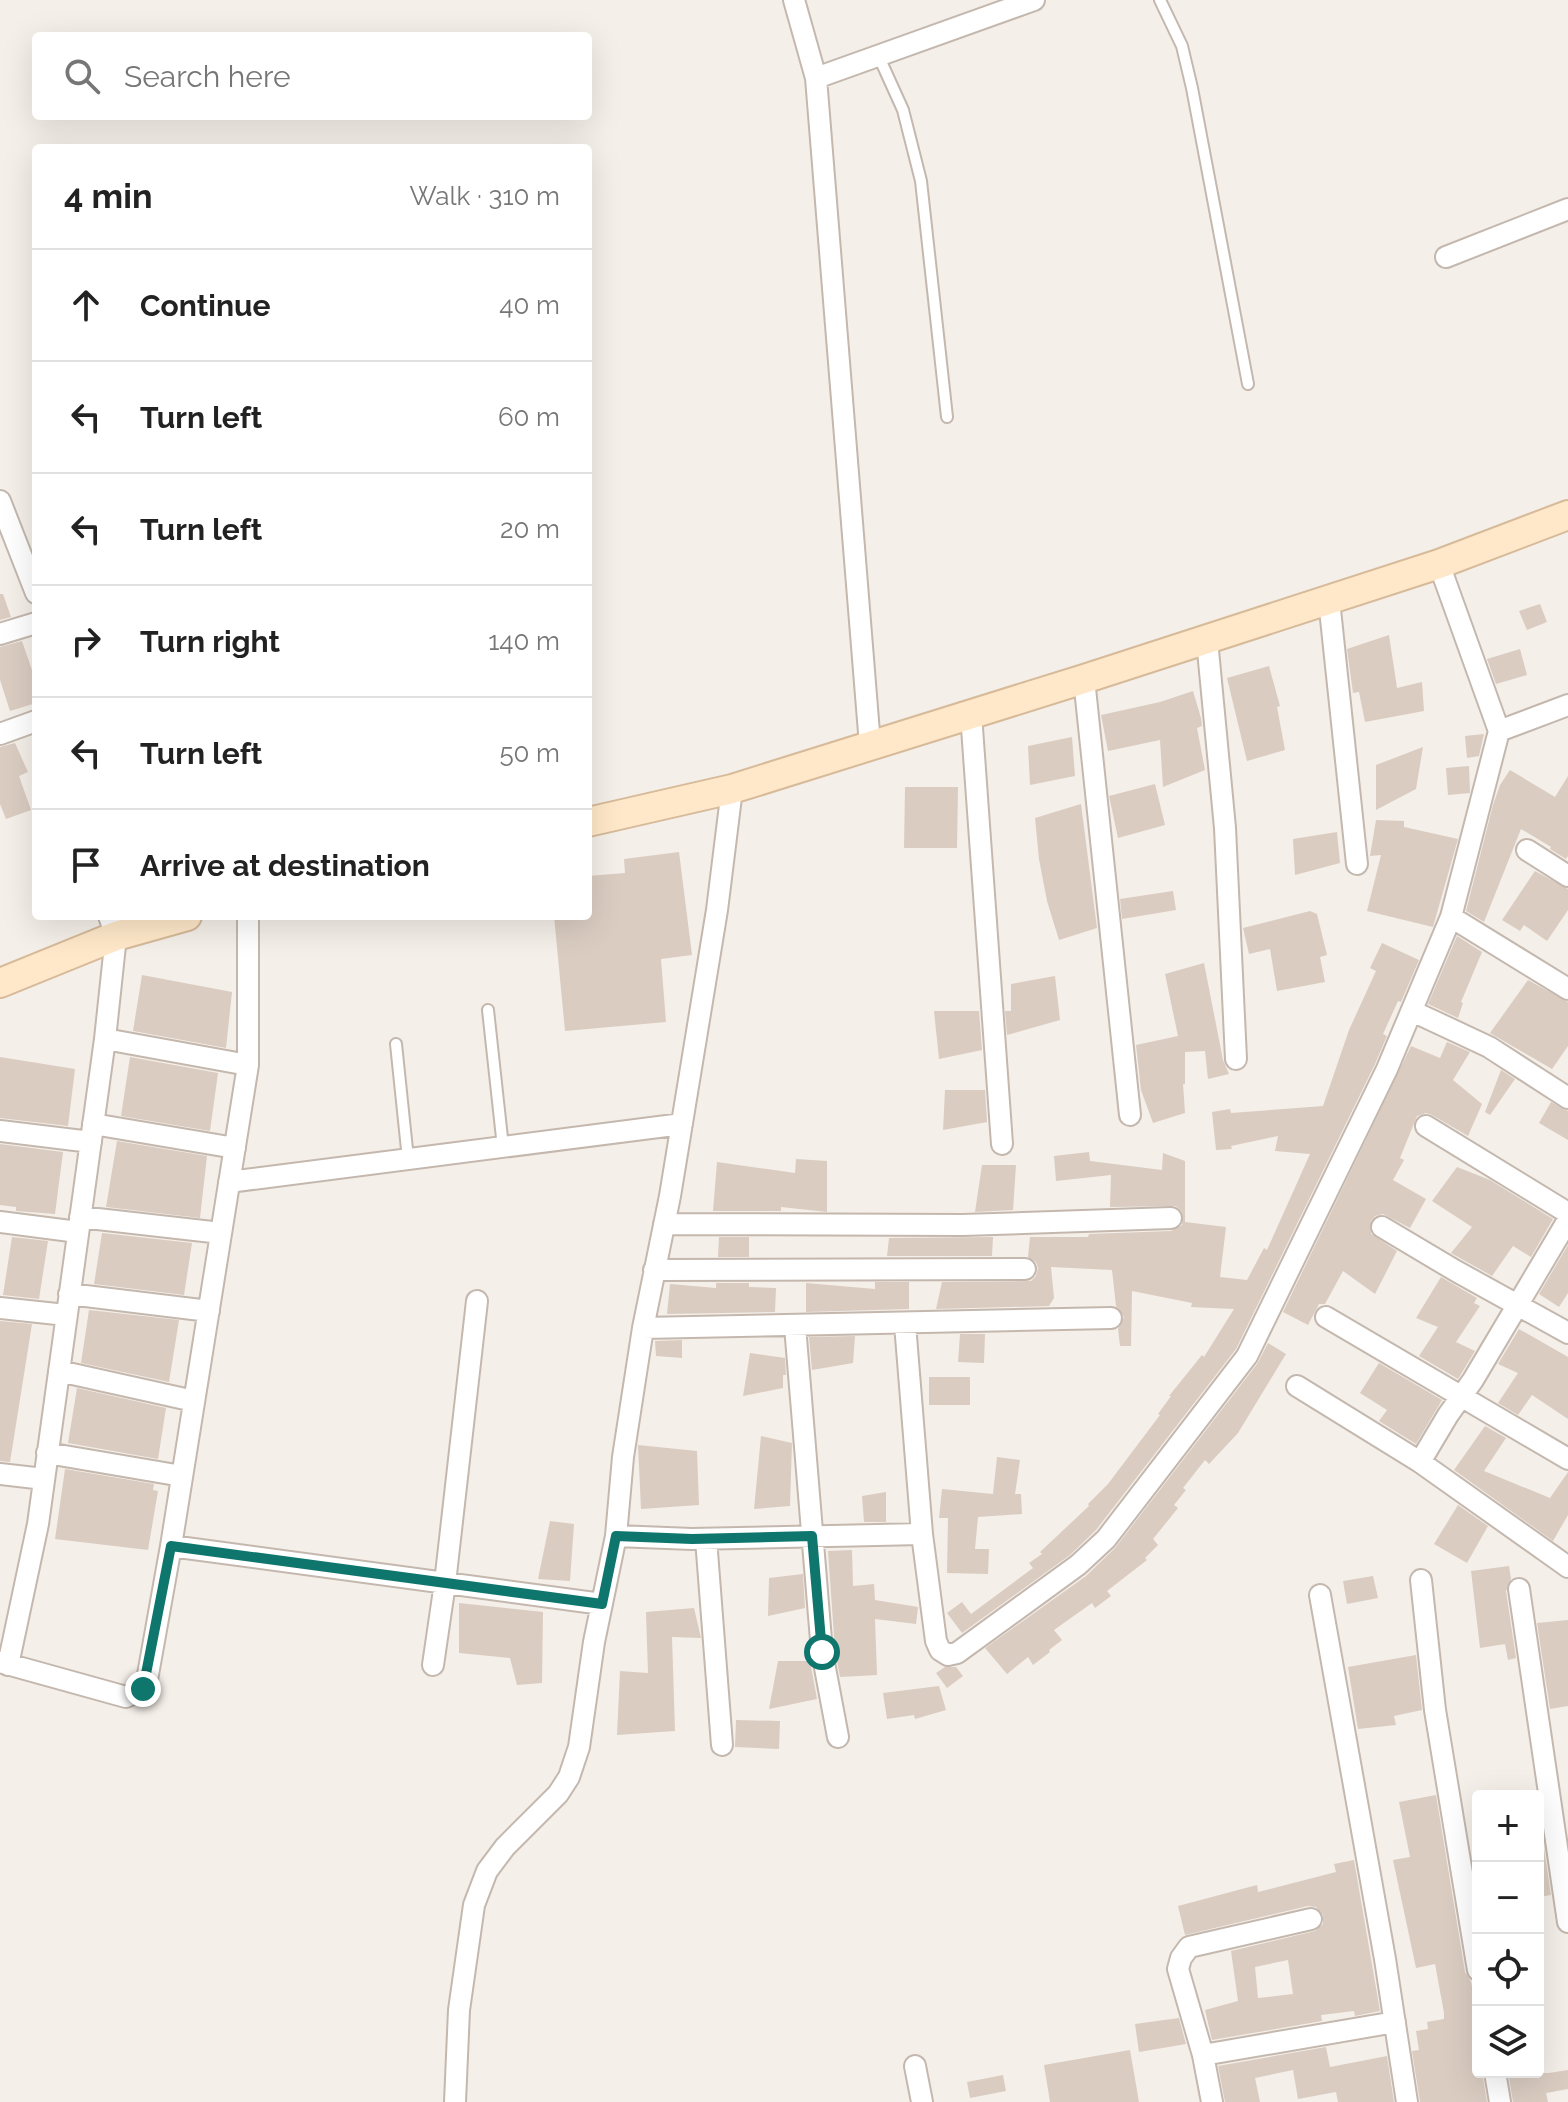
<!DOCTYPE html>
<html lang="en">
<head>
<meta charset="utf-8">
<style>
	:root { --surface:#fff; --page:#f6f6f6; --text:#222; --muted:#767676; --line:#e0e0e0 }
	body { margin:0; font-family:Raleway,sans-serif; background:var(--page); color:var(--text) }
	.controls { position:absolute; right:24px; bottom:24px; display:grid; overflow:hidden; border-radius:8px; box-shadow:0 8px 32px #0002 }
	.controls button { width:72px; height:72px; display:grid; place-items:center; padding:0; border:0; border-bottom:2px solid var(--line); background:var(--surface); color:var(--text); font:40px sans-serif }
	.stop { position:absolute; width:24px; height:24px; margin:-18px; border:6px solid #0f766e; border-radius:50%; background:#fff }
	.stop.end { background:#0f766e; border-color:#fff; box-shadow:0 2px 8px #0008 }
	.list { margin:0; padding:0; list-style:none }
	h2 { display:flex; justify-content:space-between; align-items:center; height:104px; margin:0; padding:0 32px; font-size:34px }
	h2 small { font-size:26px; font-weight:400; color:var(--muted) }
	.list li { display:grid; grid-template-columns:52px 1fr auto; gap:24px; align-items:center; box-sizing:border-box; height:112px; padding:0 32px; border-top:2px solid var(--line) }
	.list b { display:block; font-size:30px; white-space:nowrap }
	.list em { font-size:26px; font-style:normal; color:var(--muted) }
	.icon { flex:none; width:44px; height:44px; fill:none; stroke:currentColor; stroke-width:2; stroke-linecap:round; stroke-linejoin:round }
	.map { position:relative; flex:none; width:1568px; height:2102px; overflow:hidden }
	.search { position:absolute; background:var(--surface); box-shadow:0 8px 32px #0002; left:32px; top:32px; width:560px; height:88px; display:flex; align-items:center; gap:20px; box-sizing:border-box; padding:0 28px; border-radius:8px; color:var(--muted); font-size:30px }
	.panel { position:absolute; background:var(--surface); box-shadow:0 8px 32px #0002; left:32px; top:144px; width:560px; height:776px; border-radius:8px }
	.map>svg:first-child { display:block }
	.building { fill:#daccc1; fill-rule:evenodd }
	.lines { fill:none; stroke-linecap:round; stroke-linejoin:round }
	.lane-casing { stroke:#c4b8ae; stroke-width:14 }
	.street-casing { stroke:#c4b8ae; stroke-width:24 }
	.secondary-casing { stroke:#d6ba99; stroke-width:32 }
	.lane { stroke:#fff; stroke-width:10 }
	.street { stroke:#fff; stroke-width:20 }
	.secondary { stroke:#ffe8c9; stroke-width:28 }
	.route { stroke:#0f766e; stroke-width:10 }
</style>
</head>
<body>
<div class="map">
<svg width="1568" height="2102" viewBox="0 0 1568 2102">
	<rect width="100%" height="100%" fill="#f5efe9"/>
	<!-- building -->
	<path class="building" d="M0 594H3L11 617 0 620Z
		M1540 604 1547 622 1527 630 1519 611Z
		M1389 635 1397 688 1422 682 1424 711 1365 722 1359 692 1353 693 1347 649Z
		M22 641 36 682V703L10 711 0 680V647Z
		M1520 649 1527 675 1496 684 1487 659Z
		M1269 666 1280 706 1277 707 1285 750 1247 761 1227 678Z
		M1193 691 1201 718 1202 726 1197 728 1205 770 1163 787 1160 740 1108 751 1101 715 1160 702Z
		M1484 734 1479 756 1467 758 1465 736Z
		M1072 737 1075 776 1030 785 1028 746Z
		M15 743 28 772 19 776 31 810 6 819 0 804V747Z
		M1423 747 1416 789 1376 810V765Z
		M1469 766 1470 793 1448 795 1446 768Z
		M1510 770 1555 797 1568 776V856L1566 859 1550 849 1551 847 1521 829 1484 922 1466 911 1493 805 1500 785Z
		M1155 784 1165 825 1118 838 1109 796Z
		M905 787H958L957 848H904Z
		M1081 804 1097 928 1059 940 1047 901 1039 859 1035 818Z
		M1376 820 1404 821V827L1458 839 1433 927 1367 911 1381 855 1370 856Z
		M1337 832 1340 863 1295 875 1293 839Z
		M679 852 692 955 661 959 666 1022 565 1031 554 916H588V876L625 873 624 859Z
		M1535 871 1568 889V910L1547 941 1524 925 1520 931 1502 920Z
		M1173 891 1176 910 1122 919 1120 899Z
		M1310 911 1317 914 1327 955 1320 957 1325 982 1277 991 1270 949 1249 954 1243 928Z
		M1457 936 1482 952 1461 1002 1463 1003 1458 1018 1428 1004Z
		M1382 943 1419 960 1401 1002 1398 1001 1383 1034 1387 1036 1375 1064 1236 1349 1096 1530 1070 1555 962 1633 947 1613 962 1602 971 1614 1033 1568 1029 1563 1042 1554 1040 1552 1089 1506 1088 1504 1108 1484 1160 1415 1158 1414 1171 1396H1169L1202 1355 1204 1357 1234 1309 1191 1307 1192 1303 1132 1291 1131 1346H1120L1118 1329 1124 1317 1116 1306 1112 1270 1051 1267 1054 1298 1049 1306 936 1309 942 1282 1031 1281 1036 1276 1038 1268 1036 1262 1028 1257 1030 1237H1088L1089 1234 1171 1231 1182 1225V1212L1176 1206 1110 1207 1111 1175 1056 1181 1054 1156 1089 1152 1090 1161 1162 1170 1163 1153 1185 1161V1222L1226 1227 1220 1277 1247 1280 1264 1248 1267 1250 1310 1154 1275 1151 1278 1136 1231 1146 1232 1149 1216 1150 1212 1112 1230 1109 1231 1113 1323 1106 1349 1030 1376 971 1370 968Z
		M1204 963 1223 1060 1229 1074 1208 1079 1205 1051 1185 1052V1084H1183L1185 1113 1153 1123 1141 1090 1136 1045 1178 1036 1165 974Z
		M142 975 232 992 226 1048 133 1031Z
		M1055 976 1060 1020 1007 1035 1005 1011H1011V984Z
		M1528 980 1568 1002V1046L1552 1069 1490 1033Z
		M934 1011H979L982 1050 939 1059Z
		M1447 1042 1470 1052 1453 1080 1482 1104 1468 1136 1432 1115 1426 1113 1417 1116 1400 1158 1404 1160 1393 1180 1426 1199 1410 1228 1383 1214 1375 1216 1371 1221V1234L1397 1251 1375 1294 1343 1271 1325 1304H1319L1308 1325 1283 1312 1411 1046 1440 1058Z
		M0 1057 75 1069 68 1126 0 1118Z
		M130 1057 218 1073 210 1131 121 1116Z
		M1501 1070 1515 1079 1490 1115 1485 1112Z
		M945 1090H985L987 1122 943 1130Z
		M1551 1102 1568 1111V1140L1539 1123Z
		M117 1141 207 1156 200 1218 106 1207Z
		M0 1144 63 1152 55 1214 16 1211V1207L0 1205Z
		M796 1159 827 1161V1212L781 1207V1211H713L717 1162 795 1173Z
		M982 1165H1016L1013 1210 975 1212Z
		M1457 1167 1490 1180 1553 1219 1531 1257 1513 1246 1492 1276 1451 1253 1472 1227 1432 1201Z
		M102 1233 192 1243 184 1295 94 1284Z
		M12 1237 48 1241 39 1299 3 1295Z
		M719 1237H749V1257H718Z
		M993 1237 992 1256H887L889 1238Z
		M1568 1245V1293L1559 1307 1539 1294Z
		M1441 1277 1477 1298 1474 1303 1480 1306 1456 1342 1475 1351 1458 1379 1419 1356 1438 1327 1416 1318Z
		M875 1282H909V1309L806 1312V1283L875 1289Z
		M716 1283H749V1287L776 1288 775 1312 667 1314 670 1284 716 1288Z
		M89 1310 179 1320 169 1382 81 1363Z
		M0 1321 32 1324 10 1462 0 1461Z
		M1519 1329 1568 1357V1419L1532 1395 1518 1415 1498 1403 1518 1373 1498 1364Z
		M960 1334H985L984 1363 958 1362Z
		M855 1336 853 1363 812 1370 809 1337Z
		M682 1340V1358L656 1356 655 1341Z
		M1268 1343 1286 1354 1238 1433 1209 1464 1205 1460 1183 1488 1186 1490 1174 1505 1178 1508 1153 1539 1158 1545 1145 1558 1147 1560 1107 1591 1111 1596 1095 1608 1092 1603 1054 1630 1062 1640 1049 1650 1050 1652 1033 1665 1028 1657 1007 1674 985 1648 1086 1576 1115 1548 1257 1364Z
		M750 1353 785 1358 786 1375H783V1388L743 1396Z
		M1379 1363 1442 1400 1416 1444 1379 1421 1387 1410 1360 1393Z
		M929 1377H970V1405H929Z
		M77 1388 166 1408 158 1459 68 1443Z
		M1485 1426 1506 1438 1484 1471 1550 1498 1568 1472V1515L1553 1541 1454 1470Z
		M761 1436 792 1443 790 1506 754 1509Z
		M638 1445 697 1451 699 1505 641 1509Z
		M997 1457 1020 1460 1015 1494H1021L1022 1514 978 1517 975 1549H989L988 1574 947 1573 948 1518H939L942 1489 993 1494Z
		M65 1469 154 1484 153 1490 158 1491 148 1550 55 1539Z
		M886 1492V1522H864L862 1496Z
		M1458 1505 1488 1526 1467 1563 1434 1544Z
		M550 1521 574 1524 570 1581 538 1579Z
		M852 1550 853 1586 874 1584 875 1600 918 1607 916 1624 875 1619 877 1675 840 1677 835 1650 828 1551Z
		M1509 1566 1511 1579 1506 1591 1516 1658 1508 1660 1505 1644 1480 1648 1471 1571Z
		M803 1574 805 1608 768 1616 769 1578Z
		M1373 1576 1378 1598 1347 1604 1343 1581Z
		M459 1603 543 1612 542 1683 517 1685 510 1658 459 1653Z
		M694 1608 701 1638 672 1637 675 1731 617 1735 620 1671 648 1673 646 1612Z
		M1568 1620V1706L1550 1709 1537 1623Z
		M1416 1655 1422 1710 1394 1716 1396 1725 1358 1729 1348 1667Z
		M778 1661H810L817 1699 769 1709Z
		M945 1667H956L963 1676 947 1688 936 1673Z
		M939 1686 946 1710 915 1719 914 1715 887 1719 883 1693Z
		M736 1720 780 1721 779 1749 735 1747Z
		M1436 1795 1465 1972 1471 1982 1478 2016V2072H1482L1487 2102H1420L1412 2051 1419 2050 1416 2031 1428 2029 1427 2022 1444 2019V2013L1435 1964 1416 1968 1393 1860 1410 1857 1399 1802Z
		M1538 1823H1540L1551 1895 1538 1897Z
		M1354 1860 1380 2011 1355 2016 1354 2011 1321 2015 1322 2021 1212 2040 1205 2010 1238 2001 1231 1951 1315 1931 1323 1924V1915L1316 1907 1308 1906 1185 1935 1178 1906 1257 1885 1258 1892 1336 1872 1334 1864ZM1288 1960 1293 1994 1258 1998 1255 1967Z
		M1179 2018 1186 2044 1139 2052 1135 2024Z
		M1326 2047 1330 2067 1387 2056 1394 2102H1338L1336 2092 1298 2099 1293 2070 1255 2078 1260 2102H1225L1218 2066Z
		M1130 2050 1139 2102H1050L1044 2065Z
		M1568 2070V2089L1546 2093 1548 2102H1513L1508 2072 1549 2073Z
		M1003 2075 1006 2091 970 2098 967 2082Z"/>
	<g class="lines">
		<defs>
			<path id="lane" d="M1160 0 1182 46 1192 88 1248 384
				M879 57 903 110 921 181 947 417
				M488 1010 503 1147
				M396 1044 408 1159"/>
			<path id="street" d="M794 0 816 78 870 745
				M816 78 1034 0
				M1446 257 1568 209
				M0 501 36 593
				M1329 600 1357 864
				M0 634 36 623
				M1207 640 1225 828 1236 1059
				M1084 679 1130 1115
				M971 714 1002 1144
				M1499 731 1568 705
				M0 734 36 721
				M1527 850 1568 876
				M1451 917 1568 989
				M1412 1011 1489 1047 1568 1098
				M105 1039 248 1065
				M93 1124 235 1148
				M1426 1126 1568 1213
				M0 1131 91 1142
				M229 1182 682 1124
				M80 1217 221 1233
				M0 1222 78 1232
				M664 1224 963 1225 1171 1218
				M1382 1227 1456 1271 1568 1333
				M654 1270 1025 1269
				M69 1294 209 1311
				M0 1308 66 1315
				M1326 1317 1568 1459
				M905 1324 922 1534 936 1641 940 1650 948 1655 957 1653 1078 1565 1106 1539 1247 1356 1387 1069 1451 917 1499 731 1439 564
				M795 1326 822 1652 838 1737
				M643 1328 1111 1318
				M59 1371 194 1401
				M1297 1386 1420 1462 1568 1567
				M47 1453 182 1476
				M1420 1462 1448 1415 1473 1380 1568 1220
				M0 1474 44 1479
				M616 1536 692 1539 922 1534
				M706 1539 722 1745
				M171 1546 602 1604
				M1421 1580 1435 1710 1478 1970
				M1519 1589 1568 1922
				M1320 1595 1385 1959 1407 2102
				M0 1662 126 1697 143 1689 147 1680 171 1546 248 1065V916
				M8 1665 38 1524 105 1039 116 936 109 916
				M433 1665 445 1583 477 1301
				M1203 2055 1395 2022
				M915 2066 922 2102
				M1495 2072 1500 2102
				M455 2102 459 2010 474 1905 487 1871 505 1847 558 1794 569 1777 579 1747 594 1642 616 1536 623 1457 643 1328 670 1196 717 910 732 789
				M1212 2102 1203 2055 1178 1969 1181 1958 1189 1947 1311 1919"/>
			<path id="secondary" d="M588 822 732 789 1084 679 1439 564 1568 515
				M0 983 116 936 187 916"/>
		</defs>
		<!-- lane casing -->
		<use href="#lane" class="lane-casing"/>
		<!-- street casing -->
		<use href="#street" class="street-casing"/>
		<!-- secondary casing -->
		<use href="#secondary" class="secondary-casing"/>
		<!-- lane -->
		<use href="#lane" class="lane"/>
		<!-- street -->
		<use href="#street" class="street"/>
		<!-- secondary -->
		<use href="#secondary" class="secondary"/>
	</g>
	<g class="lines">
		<!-- route -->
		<path class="route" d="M143 1689 171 1546 602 1604 616 1536 692 1539 812 1536 822 1652"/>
	</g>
</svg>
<div class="controls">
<button>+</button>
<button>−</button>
<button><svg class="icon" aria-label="locate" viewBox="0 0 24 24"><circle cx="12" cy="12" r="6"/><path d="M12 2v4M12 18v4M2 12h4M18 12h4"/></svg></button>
<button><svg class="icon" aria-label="layers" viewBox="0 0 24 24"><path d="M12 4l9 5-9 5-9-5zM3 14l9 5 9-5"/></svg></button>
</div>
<div class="stop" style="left:822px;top:1652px"></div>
<div class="stop end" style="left:143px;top:1689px"></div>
<div class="search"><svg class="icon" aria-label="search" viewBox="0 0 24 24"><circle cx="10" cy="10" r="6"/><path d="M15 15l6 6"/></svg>Search here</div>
<section class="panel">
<h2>4 min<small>Walk · 310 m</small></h2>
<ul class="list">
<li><svg class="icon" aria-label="ahead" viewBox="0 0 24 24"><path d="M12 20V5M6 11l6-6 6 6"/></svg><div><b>Continue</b></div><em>40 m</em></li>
<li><svg class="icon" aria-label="left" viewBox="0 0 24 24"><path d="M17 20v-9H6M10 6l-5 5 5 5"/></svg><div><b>Turn left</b></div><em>60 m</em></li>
<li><svg class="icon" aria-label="left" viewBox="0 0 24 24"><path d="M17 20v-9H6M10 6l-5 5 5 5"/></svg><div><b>Turn left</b></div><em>20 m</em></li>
<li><svg class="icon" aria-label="right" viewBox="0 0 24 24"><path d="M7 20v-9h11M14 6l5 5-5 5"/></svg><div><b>Turn right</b></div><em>140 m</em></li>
<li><svg class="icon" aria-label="left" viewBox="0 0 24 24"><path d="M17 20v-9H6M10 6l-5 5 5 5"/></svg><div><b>Turn left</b></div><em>50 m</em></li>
<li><svg class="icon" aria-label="arrive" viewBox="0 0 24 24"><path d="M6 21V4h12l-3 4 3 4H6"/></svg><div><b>Arrive at destination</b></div></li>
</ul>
</section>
</div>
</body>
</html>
